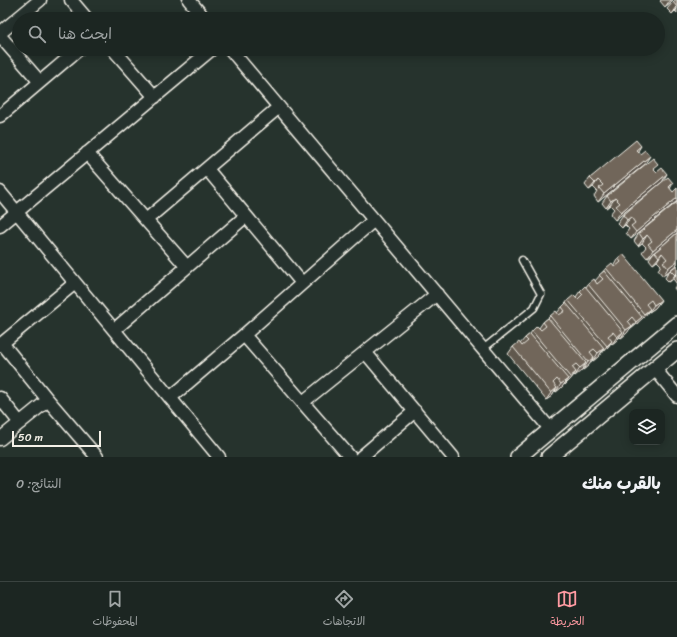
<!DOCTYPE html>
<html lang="ar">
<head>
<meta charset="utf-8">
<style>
	:root { --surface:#1c2622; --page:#29322f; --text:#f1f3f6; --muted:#a0a5a5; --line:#3a4340; --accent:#ff9aa2 }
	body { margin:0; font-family:Sriracha,"Playpen Sans Arabic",sans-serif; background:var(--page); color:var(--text); direction:rtl }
	.controls { position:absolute; right:12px; bottom:12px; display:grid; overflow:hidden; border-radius:8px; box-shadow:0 2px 10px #0003 }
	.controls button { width:36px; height:36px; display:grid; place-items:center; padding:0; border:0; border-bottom:1px solid var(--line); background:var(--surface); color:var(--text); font:20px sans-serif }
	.scale { position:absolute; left:12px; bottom:10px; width:89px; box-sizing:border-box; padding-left:4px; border:2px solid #f4f1e8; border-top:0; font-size:11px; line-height:14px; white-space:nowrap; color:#f4f1e8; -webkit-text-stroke:3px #26332d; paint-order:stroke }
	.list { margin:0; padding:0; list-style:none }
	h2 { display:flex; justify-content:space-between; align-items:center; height:52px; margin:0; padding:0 16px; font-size:17px }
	h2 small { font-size:13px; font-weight:400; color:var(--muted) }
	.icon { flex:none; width:22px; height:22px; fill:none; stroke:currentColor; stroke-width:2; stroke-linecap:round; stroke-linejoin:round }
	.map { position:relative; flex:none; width:677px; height:457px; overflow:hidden; direction:ltr }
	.search { position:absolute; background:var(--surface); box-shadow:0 2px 10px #0003; left:12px; right:12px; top:12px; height:44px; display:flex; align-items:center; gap:10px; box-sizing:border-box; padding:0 14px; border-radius:22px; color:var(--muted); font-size:15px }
	.sheet { height:124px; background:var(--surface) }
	nav { display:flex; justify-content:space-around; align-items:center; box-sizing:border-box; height:56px; border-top:1px solid var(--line); background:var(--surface); font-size:11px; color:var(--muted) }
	nav a { display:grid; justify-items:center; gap:2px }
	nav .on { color:var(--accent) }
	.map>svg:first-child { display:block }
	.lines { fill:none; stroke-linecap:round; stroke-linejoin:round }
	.service-casing { stroke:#f4f1e8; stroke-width:9 }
	.minor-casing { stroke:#f4f1e8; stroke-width:15 }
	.tertiary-casing { stroke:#f4f1e8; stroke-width:18 }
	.service { stroke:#26332d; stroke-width:6 }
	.minor { stroke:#26332d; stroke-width:12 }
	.tertiary { stroke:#26332d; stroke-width:15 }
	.wall { fill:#61584d; stroke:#f4f1e8 }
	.shaded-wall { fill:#4f473f; stroke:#f4f1e8 }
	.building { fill:#71665a; stroke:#f4f1e8 }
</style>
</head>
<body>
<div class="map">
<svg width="677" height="457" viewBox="0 0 677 457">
	<rect width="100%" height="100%" fill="#26332d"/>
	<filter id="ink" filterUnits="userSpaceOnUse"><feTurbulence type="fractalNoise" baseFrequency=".025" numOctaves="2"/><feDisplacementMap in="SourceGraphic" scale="8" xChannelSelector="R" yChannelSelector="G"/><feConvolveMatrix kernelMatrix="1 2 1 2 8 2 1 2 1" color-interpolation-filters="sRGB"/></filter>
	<g filter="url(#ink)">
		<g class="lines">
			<defs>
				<path id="service" d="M483 349 534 308 541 294 522 260"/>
				<path id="minor" d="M71 0 87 19
					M189 0 205 19
					M0 33 40 0
					M0 36 40 82
					M113 49 155 97
					M230 49 551 430
					M0 116 79 49
					M87 153 187 267
					M207 169 302 283
					M0 192 219 457
					M146 220 279 107
					M0 226 212 49
					M114 330 246 216
					M244 335 350 457
					M2 343 48 400 97 457
					M0 345 75 283
					M365 352 453 457
					M655 369 677 396
					M0 398 20 423
					M170 398 244 335 374 220
					M303 402 437 294
					M0 439 48 400
					M361 457 415 411"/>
				<path id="tertiary" d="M518 457 677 324
					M549 457 677 350"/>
			</defs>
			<!-- service casing -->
			<use href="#service" class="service-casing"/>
			<!-- minor casing -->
			<use href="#minor" class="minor-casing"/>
			<!-- tertiary casing -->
			<use href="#tertiary" class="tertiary-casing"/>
			<!-- service -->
			<use href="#service" class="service"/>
			<!-- minor -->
			<use href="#minor" class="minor"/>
			<!-- tertiary -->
			<use href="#tertiary" class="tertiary"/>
		</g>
		<!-- wall -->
		<path class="wall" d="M661 0H673L665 7 660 1Z
			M677 0V13L675 11 672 14 667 9 673 2Z
			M641 146 638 151 645 164 598 202 594 196 597 191 593 187 589 190 585 185 590 178Z
			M654 169 662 182 615 220 610 214 614 209 610 205 606 208 602 203 607 196Z
			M673 183 670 189 673 192 677 188V201L631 239 626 233 629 229 625 225 622 228 617 223 623 215Z
			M677 202V264L663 276 658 270 661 265 657 261 653 264 649 259 654 252 647 258 642 252 646 247 642 243 638 246 634 241 639 233Z
			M618 258 661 300 655 308 649 312 648 311 645 316 639 321 637 324 631 329 630 328 627 333 621 338 620 337 617 340 612 344 611 343 607 348 601 353 599 356 593 361 592 360 589 365 583 370 582 369 575 376 574 375 570 380 565 385 564 384 562 387 556 392 555 391 552 396 546 400 508 354 513 347 520 344 525 338 530 334 532 331 539 328 543 322 548 318 550 316 557 313 562 307 566 303 568 300 576 297 580 291 586 287 588 284 595 281 606 268 614 265Z
			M677 265V292L674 288 677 284 673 279 669 282 665 278 670 270Z"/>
		<!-- shaded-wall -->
		<path class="shaded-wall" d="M670 0H673L665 7Z
			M677 7V9L672 14Z
			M650 156 645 164 598 202 604 194Z
			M667 174 662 182 615 220 621 212Z
			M598 180 593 187 589 190 595 183Z
			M615 198 610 205 606 208 611 201Z
			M677 198V201L631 239 636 232Z
			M631 217 625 225 622 228 627 220Z
			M677 230V233L647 258 653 250Z
			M647 235 642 243 638 246 643 239Z
			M662 253 657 261 653 264 659 257Z
			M677 261V264L663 276 668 268Z
			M677 273 673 279 669 282 675 275Z
			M661 300 655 308 649 312 654 305Z
			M650 309 645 316 631 329 636 322Z
			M632 326 627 333 621 338 626 330Z
			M623 332 617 340 612 344 617 337Z
			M612 341 607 348 601 353 607 346Z
			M604 348 599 356 593 361 598 353Z
			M594 357 589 365 583 370 588 362Z
			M586 363 581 371 575 376 580 368Z
			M576 372 570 380 565 385 570 377Z
			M568 379 562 387 556 392 561 384Z
			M557 388 552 396 546 400 551 393Z"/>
		<!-- building -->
		<path class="building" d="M675 0H677V7L673 2Z
			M636 140 641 146 636 150 640 154 645 150 650 156 604 194 599 188 603 185 598 180 595 183 590 178Z
			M653 158 658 164 653 168 657 172 662 168 667 174 621 212 616 206 620 203 615 198 611 201 607 196Z
			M668 177 673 183 669 187 673 192 677 188V198L636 232 631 226 635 223 631 217 627 220 623 215Z
			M677 202V230L653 250 648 244 652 241 647 235 643 239 639 233Z
			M677 233V261L668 268 663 262 667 259 662 253 659 257 655 252Z
			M623 254 661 300 654 305 651 300 646 304 650 309 644 314 606 268 612 263 615 267 621 262 618 258Z
			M677 265V273L675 275 670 270Z
			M604 271 642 317 636 322 632 317 628 321 632 326 626 330 588 284 594 279 597 284 603 279 599 275Z
			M585 286 623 332 617 337 613 332 608 336 612 341 607 346 568 300 574 295 578 299 583 294 580 291Z
			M566 303 604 348 598 353 594 349 590 352 594 357 588 362 550 316 556 311 559 315 565 311 562 307Z
			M548 318 586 363 580 368 576 364 572 367 576 372 570 377 532 331 537 326 541 330 546 326 543 322Z
			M530 334 568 379 561 384 557 379 553 383 557 388 551 393 513 347 519 342 522 346 528 341 525 338Z"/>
	</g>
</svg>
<div class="controls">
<button><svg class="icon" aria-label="layers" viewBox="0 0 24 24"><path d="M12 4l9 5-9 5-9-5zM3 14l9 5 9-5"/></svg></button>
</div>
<div class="scale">50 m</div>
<div class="search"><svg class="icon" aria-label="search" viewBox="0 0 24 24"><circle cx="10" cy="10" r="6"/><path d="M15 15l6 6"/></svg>ابحث هنا</div>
</div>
<section class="sheet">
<h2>بالقرب منك<small>النتائج: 0</small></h2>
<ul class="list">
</ul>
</section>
<nav>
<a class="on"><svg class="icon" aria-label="map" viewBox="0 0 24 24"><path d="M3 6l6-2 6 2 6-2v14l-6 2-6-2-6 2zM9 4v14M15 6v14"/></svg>الخريطة</a>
<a><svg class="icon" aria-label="directions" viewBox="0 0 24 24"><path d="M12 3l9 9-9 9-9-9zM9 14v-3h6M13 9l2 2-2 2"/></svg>الاتجاهات</a>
<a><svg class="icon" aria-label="saved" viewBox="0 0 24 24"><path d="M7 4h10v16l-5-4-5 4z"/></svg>المحفوظات</a>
</nav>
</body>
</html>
